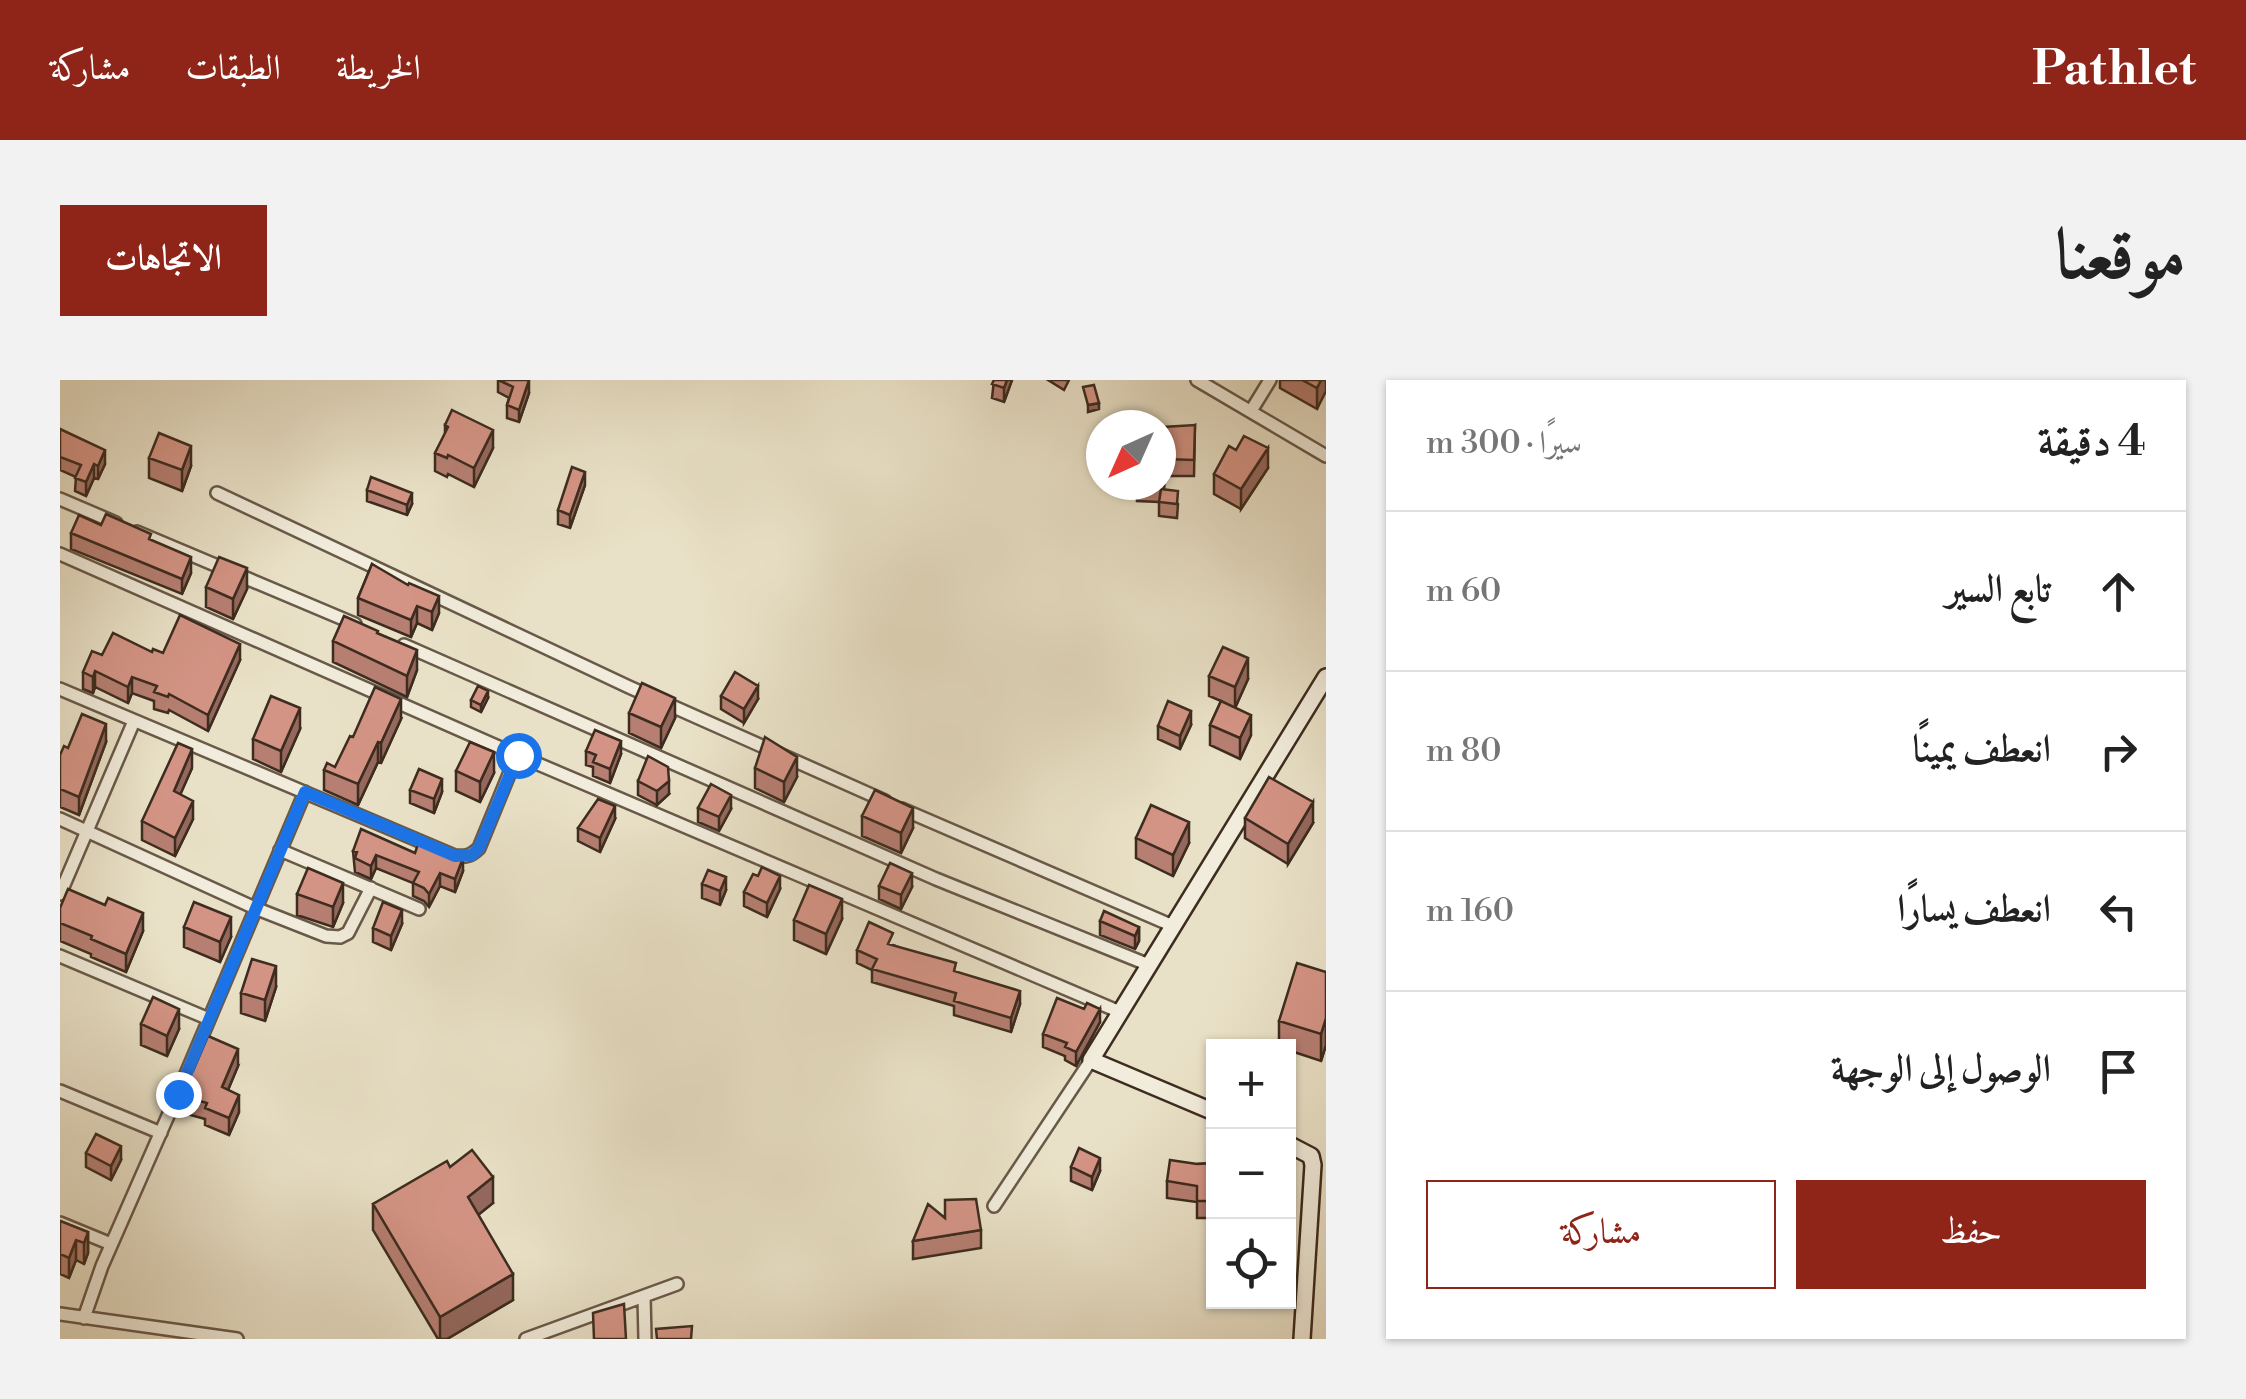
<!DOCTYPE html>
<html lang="ar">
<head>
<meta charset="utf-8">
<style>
	:root { --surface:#fff; --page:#f2f2f2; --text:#222; --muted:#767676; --line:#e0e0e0; --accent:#8f2418 }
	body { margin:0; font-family:"Libre Bodoni",Amiri,serif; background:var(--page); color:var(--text); direction:rtl }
	.controls { position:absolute; right:30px; bottom:30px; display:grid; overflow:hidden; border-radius:0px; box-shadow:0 2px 8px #0004 }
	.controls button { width:90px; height:90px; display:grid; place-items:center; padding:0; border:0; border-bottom:2px solid var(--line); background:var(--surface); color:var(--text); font:50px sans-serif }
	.compass { position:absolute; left:1026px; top:30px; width:90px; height:90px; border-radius:50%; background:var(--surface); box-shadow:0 2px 8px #0004; rotate:225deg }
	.stop { position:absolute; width:30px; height:30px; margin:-22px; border:8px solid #1a73e8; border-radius:50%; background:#fff }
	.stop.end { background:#1a73e8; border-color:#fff; box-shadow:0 2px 10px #0008 }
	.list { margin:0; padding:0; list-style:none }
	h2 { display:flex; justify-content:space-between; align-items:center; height:130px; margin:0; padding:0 40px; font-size:42px }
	h2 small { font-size:32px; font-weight:400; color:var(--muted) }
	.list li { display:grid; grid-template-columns:65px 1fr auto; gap:30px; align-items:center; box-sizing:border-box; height:160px; padding:0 40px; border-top:2px solid var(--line) }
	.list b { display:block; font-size:38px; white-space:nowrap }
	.list em { font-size:32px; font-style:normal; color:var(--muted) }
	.actions { display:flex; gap:20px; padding:30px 40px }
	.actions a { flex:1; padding:22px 0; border:2px solid var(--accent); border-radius:0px; text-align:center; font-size:35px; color:var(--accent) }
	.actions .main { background:var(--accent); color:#fff }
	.icon { flex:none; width:55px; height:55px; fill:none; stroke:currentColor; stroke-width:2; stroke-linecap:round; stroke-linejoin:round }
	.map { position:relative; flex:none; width:1266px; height:959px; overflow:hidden; direction:ltr; border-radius:0px }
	header { display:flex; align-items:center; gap:60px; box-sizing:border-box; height:140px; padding:0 50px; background:var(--accent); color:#fff }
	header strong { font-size:48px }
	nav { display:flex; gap:55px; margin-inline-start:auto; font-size:35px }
	.intro { display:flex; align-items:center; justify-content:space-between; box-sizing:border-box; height:240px; padding:0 60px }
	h1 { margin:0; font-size:70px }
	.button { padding:25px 45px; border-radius:0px; background:var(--accent); color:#fff; font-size:35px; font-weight:700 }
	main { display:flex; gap:60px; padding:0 60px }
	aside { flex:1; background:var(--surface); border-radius:0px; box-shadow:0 2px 8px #0004 }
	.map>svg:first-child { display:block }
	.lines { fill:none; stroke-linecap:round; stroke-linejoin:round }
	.street-casing { stroke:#685949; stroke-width:16 }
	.secondary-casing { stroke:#3d2c1f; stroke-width:20 }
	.street { stroke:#f1ecdb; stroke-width:11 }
	.secondary { stroke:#f1ecdb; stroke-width:15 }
	.wall { fill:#b67f72; stroke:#3d2c1f; stroke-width:2.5 }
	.shaded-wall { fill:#94685d; stroke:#3d2c1f; stroke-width:2.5 }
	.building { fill:#d49485; stroke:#3d2c1f; stroke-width:2.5 }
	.route { stroke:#1a73e8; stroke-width:12 }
</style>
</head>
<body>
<header>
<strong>Pathlet</strong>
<nav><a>الخريطة</a><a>الطبقات</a><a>مشاركة</a></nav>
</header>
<div class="intro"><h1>موقعنا</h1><a class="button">الاتجاهات</a></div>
<main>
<aside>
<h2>4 دقيقة<small>سيرًا · 300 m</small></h2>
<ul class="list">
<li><svg class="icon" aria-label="ahead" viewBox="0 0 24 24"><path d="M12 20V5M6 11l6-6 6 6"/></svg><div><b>تابع السير</b></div><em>60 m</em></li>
<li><svg class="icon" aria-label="right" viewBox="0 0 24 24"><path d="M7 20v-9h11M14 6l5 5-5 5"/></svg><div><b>انعطف يمينًا</b></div><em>80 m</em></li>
<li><svg class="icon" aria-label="left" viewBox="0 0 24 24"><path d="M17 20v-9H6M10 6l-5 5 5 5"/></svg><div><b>انعطف يسارًا</b></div><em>160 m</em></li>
<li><svg class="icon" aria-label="arrive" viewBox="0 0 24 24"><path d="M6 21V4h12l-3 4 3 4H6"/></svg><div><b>الوصول إلى الوجهة</b></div></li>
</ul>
<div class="actions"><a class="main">حفظ</a><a>مشاركة</a></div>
</aside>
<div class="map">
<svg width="1266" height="959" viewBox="0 0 1266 959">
	<rect width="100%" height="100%" fill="#e9e1c7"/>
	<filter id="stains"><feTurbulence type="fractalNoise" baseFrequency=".002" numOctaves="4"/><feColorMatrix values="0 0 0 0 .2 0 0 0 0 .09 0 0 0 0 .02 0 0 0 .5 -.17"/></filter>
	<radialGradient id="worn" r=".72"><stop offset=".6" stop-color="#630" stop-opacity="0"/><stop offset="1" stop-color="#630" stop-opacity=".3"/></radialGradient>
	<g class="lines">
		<defs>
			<path id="street" d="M1137 0 1266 76
				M1191 31 1210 0
				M157 113 569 307 825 421
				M0 119 56 143
				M77 152 295 244
				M0 174 457 375 1060 632
				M344 265 876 499 1089 585
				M0 309 395 476C406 477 411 476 419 468L457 375
				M842 429 1113 546
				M0 439 195 528 266 556 280 557 288 553 311 508
				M220 470 359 529
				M0 514 74 341
				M0 576 149 639
				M0 711 101 753
				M934 826 1031 680
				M0 843 51 864
				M584 916 585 959
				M0 934 177 959
				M24 938 42 886 118 713 245 412
				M466 959 617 904"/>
			<path id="secondary" d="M1154 732 1031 680 1266 297
				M1228 764 1251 776 1253 785 1242 959"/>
		</defs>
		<!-- street casing -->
		<use href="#street" class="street-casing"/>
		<!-- secondary casing -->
		<use href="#secondary" class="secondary-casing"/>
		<!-- street -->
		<use href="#street" class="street"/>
		<!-- secondary -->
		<use href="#secondary" class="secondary"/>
	</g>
	<!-- wall -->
	<path class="wall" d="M438 0 469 13 459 42 447 38V25L449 18 438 12Z
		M934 0H952L944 22 932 18Z
		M988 0H1009L1004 10Z
		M1220 0H1266L1257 29 1220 8Z
		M385 45 433 68 414 107 388 94 387 97 375 91V73L385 54Z
		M1135 45 1134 96H1105L1104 109 1118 124 1117 138 1099 136V122L1077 121V105H1101L1103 66Z
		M0 49 45 84 38 99 34 98 26 116 15 111 16 97 0 90Z
		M1176 70 1208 88 1181 129 1154 114V94Z
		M89 78 131 86 122 111 89 98Z
		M525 105 510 148 498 144V130Z
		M307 110 352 124 347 135 307 121Z
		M41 145 91 160 131 193 122 214 11 169V153Z
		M312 184 379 233 372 250 357 243 351 257 298 235V218Z
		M146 207 187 209 173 239 146 227Z
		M318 254 357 290 347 317 273 282V261Z
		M92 272 180 280 148 351 109 330 108 333 94 329V321L72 313 68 323 35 307 33 313 23 309V292L42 275Z
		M1149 296 1188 299 1175 328 1191 355 1180 379 1150 365V345L1161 321 1149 316Z
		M661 316 698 319 684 343 661 329Z
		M428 318 421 332 411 327V320Z
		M569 333 615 338 601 368 569 353Z
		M341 339 321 383 318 382 298 425 264 410V390L275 387 293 357Z
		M1131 345 1120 369 1098 359V346Z
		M240 349 221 392 193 379V359Z
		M46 362 19 435 0 427V375L8 368Z
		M526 371 561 374 550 403 533 396V387L526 385Z
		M132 388 120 414 133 439 115 476 82 460V441Z
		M695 388 737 397 724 422 695 408Z
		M396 391 434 393 420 422 396 411Z
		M578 401 609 414 597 425 578 415Z
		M350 410 382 412 374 433 350 423Z
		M638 428 671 429 659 451 638 442Z
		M802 436 853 448 841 473 802 456Z
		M1185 438 1253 443 1228 484 1185 458Z
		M555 439 540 472 518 461V448Z
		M1076 458 1129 463 1113 496 1076 478Z
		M293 471 355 473 403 491 395 512 380 506 369 527 364 521 353 516V503L316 488 311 499 295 492Z
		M642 504 666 510 660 525 642 518Z
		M819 506 852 507 841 529 819 519Z
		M720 509 707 537 684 526V512Z
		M237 514 283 523 273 547 237 535Z
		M0 528 83 551 66 592 31 577V574L0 561Z
		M782 539 766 574 734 560V540Z
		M1040 541 1079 547V561L1075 569 1040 555Z
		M342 544 331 570 313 562V548Z
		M124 547 171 557 160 582 124 567Z
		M833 565 896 592 960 624 951 652 894 635V626L812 602V590L797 583V570Z
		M1266 592V665L1261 681 1228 670V666H1219V641Z
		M216 607 205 641 181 633V613Z
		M1024 629 1040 642 1016 686 1005 680V676L983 667V654Z
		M81 644 119 649 107 676 81 665Z
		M178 686 168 710 179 732 169 755 145 745V739L120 732V715Z
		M26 773 61 780 51 800 26 787Z
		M1154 783V838H1137V822L1107 818V801L1137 784Z
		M390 787 433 823 418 835 453 920 387 959H378L313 850V824Z
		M1011 787 1040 791 1032 810 1011 801Z
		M0 841 28 852V873L24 884 16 880 9 898 0 894Z
		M921 850V868L853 879V861Z
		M1188 922H1216L1215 925 1188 923Z"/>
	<!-- shaded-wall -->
	<path class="shaded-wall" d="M469 0V13L459 42V30Z
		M947 0H952L944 22V8Z
		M1261 0H1266V11L1257 29V8Z
		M1039 23V29L1028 32V25Z
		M433 50V68L414 107V88Z
		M131 66V86L122 111V90Z
		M1208 68V88L1181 129V109Z
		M45 70V84L38 99V86Z
		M34 84V98L26 116V102Z
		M525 92V105L510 148V135Z
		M352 113V124L347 135V125Z
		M131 177V193L122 214V199Z
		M187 188V209L173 239V219Z
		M379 216V233L372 250V232Z
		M357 226V243L351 257V240Z
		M180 264V280L148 351V335Z
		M357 270V290L347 317V296Z
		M1188 278V299L1175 328V307Z
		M35 291V307L33 313V297Z
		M72 297V313L68 323V307Z
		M698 306V319L684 343V329Z
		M428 311V318L421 332V325Z
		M615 318V338L601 368V347Z
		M341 319V339L321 383V363Z
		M240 328V349L221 392V371Z
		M1131 331V345L1120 369V356Z
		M1191 335V355L1180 379V358Z
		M46 344V362L19 435V417Z
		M561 361V374L550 403V389Z
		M318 362V382L298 425V404Z
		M132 369V388L114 429V411Z
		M434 372V393L420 422V402Z
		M737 377V397L724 422V402Z
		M382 399V412L374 433V419Z
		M609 401V414L597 425V411Z
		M671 415V429L659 451V437Z
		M133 421V439L115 476V458Z
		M1253 422V443L1228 484V464Z
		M555 426V439L540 472V458Z
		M853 428V448L841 473V453Z
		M1129 442V463L1113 496V475Z
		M316 475V488L311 499V486Z
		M403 478V491L395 512V499Z
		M380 493V506L369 527V514Z
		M852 493V507L841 529V515Z
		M720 496V509L707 537V523Z
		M666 497V510L660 525V511Z
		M283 503V523L273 547V527Z
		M782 519V539L766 574V554Z
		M342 530V544L331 570V556Z
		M83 533V551L66 592V574Z
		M171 537V557L160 582V562Z
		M1079 547V561L1075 569V556Z
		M216 586V607L205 641V620Z
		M960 611V624L951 652V638Z
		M119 629V649L107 676V656Z
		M1040 629V642L1016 686V672Z
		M1266 638V665L1261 681V654Z
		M178 669V686L162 724V707Z
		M179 715V732L169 755V738Z
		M61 766V780L51 800V786Z
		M1040 778V791L1032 810V797Z
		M433 797V823L408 843V817Z
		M28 852V873L24 884V863Z
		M16 860V880L9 898V878Z
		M453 894V920L387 959H380V937Z"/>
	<!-- building -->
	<path class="building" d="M439 0H469L459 30 447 25 453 7Z
		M934 0H947L944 8 932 4Z
		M1242 0H1261L1257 8Z
		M1034 5 1039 23 1028 25 1023 7Z
		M392 30 433 50 414 88 388 75 387 78 375 73 388 47 385 45Z
		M1135 45 1134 80 1105 79 1104 106 1091 105H1101L1103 47Z
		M0 49 45 70 38 86 34 84 26 102 15 98 21 85 0 77Z
		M99 53 131 66 122 90 89 78Z
		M1184 56 1208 68 1181 109 1154 94 1169 66 1176 70Z
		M512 87 525 92 510 135 498 130Z
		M311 97 352 113 347 125 307 110Z
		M1101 109 1118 111 1117 124 1099 122Z
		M46 134 91 154 89 159 131 177 122 199 11 153 19 135 41 145Z
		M159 177 187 188 173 219 146 207Z
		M312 184 348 205 349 203 379 216 372 232 357 226 351 240 298 218Z
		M120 235 180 264 148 335 109 314 108 317 94 312 97 306 72 297 68 307 35 291 33 297 23 292 32 271 42 275 53 253 92 272 93 269 103 273Z
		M284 236 318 251 317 253 357 270 347 296 273 261Z
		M1163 267 1188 278 1175 307 1149 296Z
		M675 292 698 306 684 329 661 316Z
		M582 303 615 318 601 347 569 333Z
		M418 306 428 311 421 325 411 320Z
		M315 307 341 319 321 363 318 362 298 404 264 390 267 383 275 387 290 356 293 357Z
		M211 316 240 328 221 371 193 359Z
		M1108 321 1131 331 1120 356 1098 346Z
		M1161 321 1191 335 1180 358 1150 345Z
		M22 334 46 344 19 417 0 409V375L4 366 8 368Z
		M535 350 561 361 550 389 533 382 536 375 526 371Z
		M705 357 737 377 724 402 695 388Z
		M410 362 434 372 420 402 396 391Z
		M118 363 132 369 114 411 133 421 115 458 82 441Z
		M588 376 608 387 609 401 597 411 578 401Z
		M359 389 382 399 374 419 350 410Z
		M1209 397 1253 422 1228 464 1185 438Z
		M651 404 671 415 659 437 638 428Z
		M815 410 853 428 841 453 802 436Z
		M538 419 555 426 540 458 518 448Z
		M1091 425 1129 442 1113 475 1076 458Z
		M301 449 355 473 358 464 369 468 371 465 403 478 395 499 380 493 369 514 364 508 353 503 359 492 316 475 311 486 295 478 297 472 293 471Z
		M830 483 852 493 841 515 819 506Z
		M702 487 720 496 707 523 684 512 693 494 698 496Z
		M248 488 283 503 273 527 237 514Z
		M648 490 666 497 660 511 642 504Z
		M749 505 782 519 766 554 734 540Z
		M8 509 45 525 48 518 83 533 66 574 31 559 32 556 0 543V528Z
		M134 522 171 537 160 562 124 547Z
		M323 522 342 530 331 556 313 548Z
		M1044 531 1079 547 1075 556 1040 541Z
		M809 542 833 553 828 564 896 583 894 591 960 611 951 638 894 621 896 613 812 589 817 579 797 570Z
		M192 579 216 586 205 620 181 613Z
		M1237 583 1266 592V638L1261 654 1219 641Z
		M93 617 119 629 107 656 81 644Z
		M997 618 1024 629 1027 623 1040 629 1016 672 1005 667 1007 663 983 654Z
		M148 656 178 669 162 707 179 715 169 738 145 728 147 723 120 715 130 691H133Z
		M36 754 61 766 51 786 26 773Z
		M1019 768 1040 778 1032 797 1011 787Z
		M412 770 433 797 408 817 453 894 380 937 313 824 387 781 390 787Z
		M1110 780 1137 784 1154 783V821H1137V806L1107 801Z
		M916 819 921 850 853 861 868 824 885 838V820Z
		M0 841 28 852 24 863 16 860 9 878 0 874Z
		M564 924 566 959H534L533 933Z
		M632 946 631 959H597L596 949Z"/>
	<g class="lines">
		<!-- route -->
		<path class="route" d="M118 714 245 412 395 476 412 475 419 468 458 375"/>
	</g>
	<rect width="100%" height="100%" filter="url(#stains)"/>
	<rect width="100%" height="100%" fill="url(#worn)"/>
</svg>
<div class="controls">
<button>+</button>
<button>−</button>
<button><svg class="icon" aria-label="locate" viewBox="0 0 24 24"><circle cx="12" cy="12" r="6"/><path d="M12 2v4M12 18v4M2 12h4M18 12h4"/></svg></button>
</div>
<svg class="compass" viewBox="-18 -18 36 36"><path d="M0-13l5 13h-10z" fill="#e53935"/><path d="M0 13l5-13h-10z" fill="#767676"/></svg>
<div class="stop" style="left:458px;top:375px"></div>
<div class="stop end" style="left:118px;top:714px"></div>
</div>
</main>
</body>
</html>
